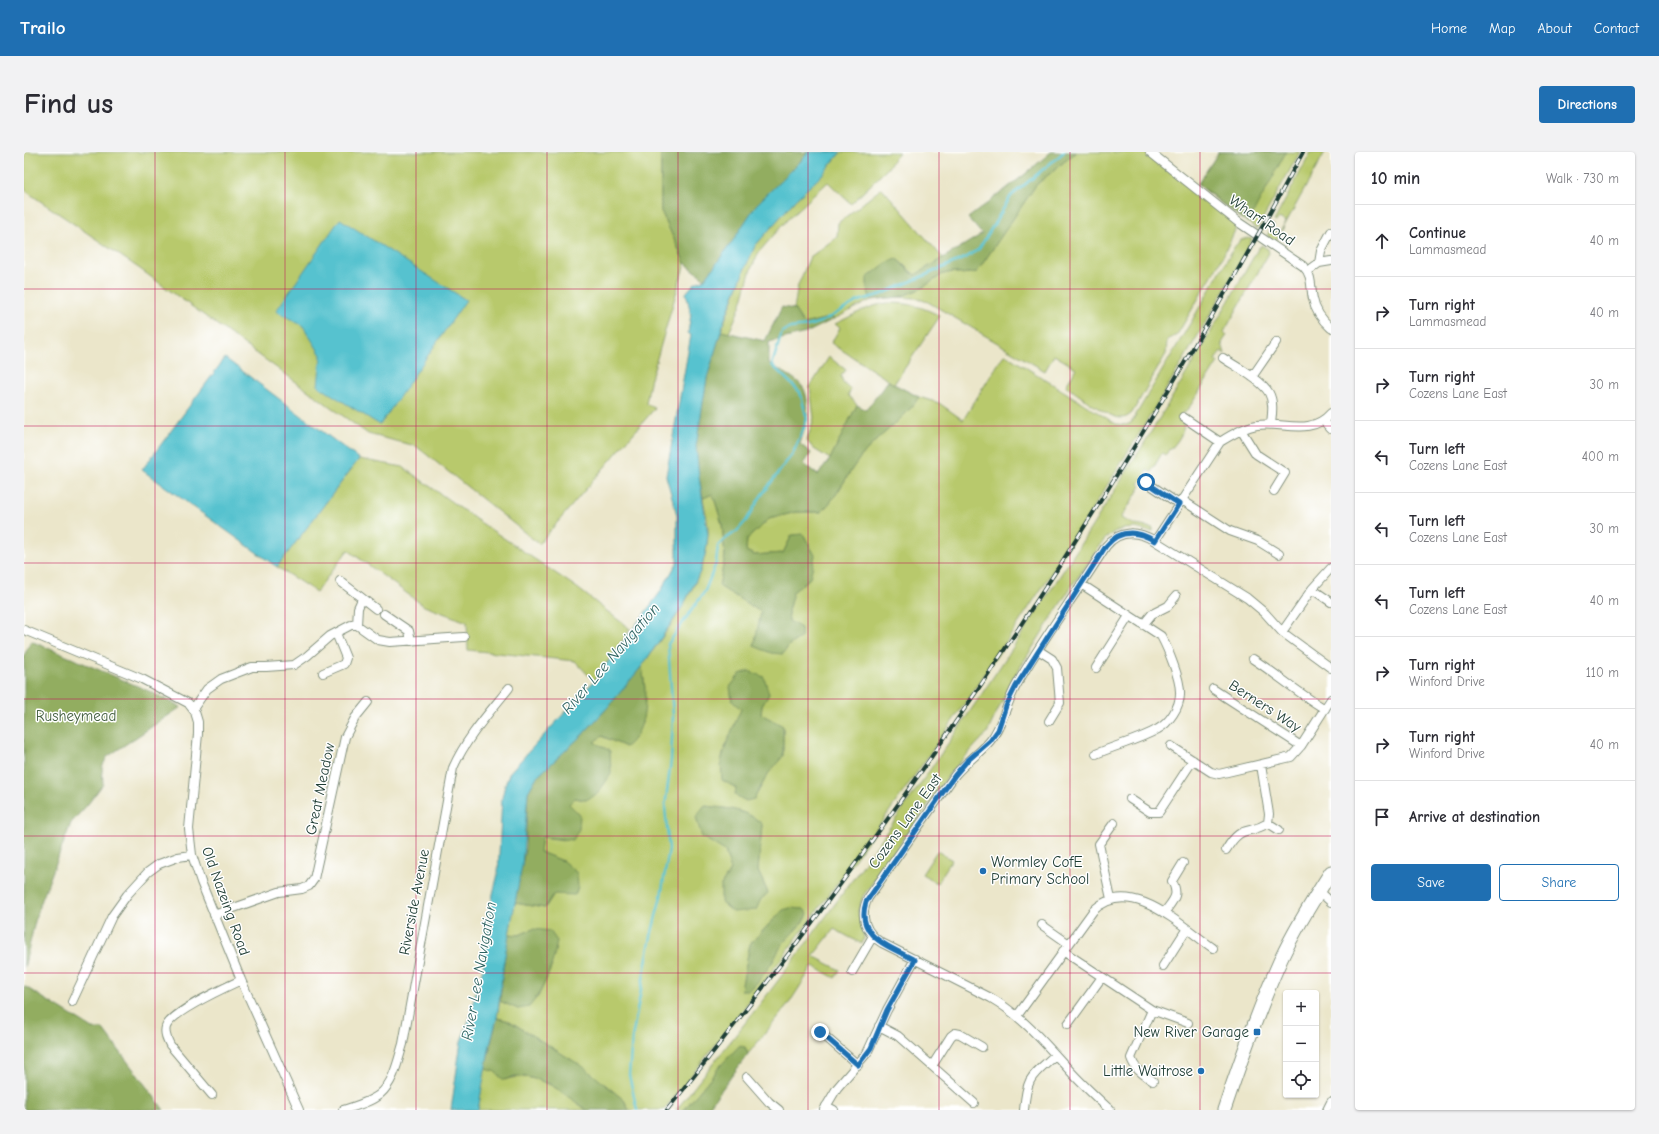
<!DOCTYPE html>
<html lang="en">
<head>
<meta charset="utf-8">
<style>
	:root { --surface:#fff; --page:#f2f2f3; --text:#2b2b33; --muted:#7c7c81; --line:#e1e1e2; --accent:#1f6fb2 }
	body { margin:0; font-family:"Comic Neue",sans-serif; background:var(--page); color:var(--text) }
	.controls { position:absolute; right:12px; bottom:12px; display:grid; overflow:hidden; border-radius:4px; box-shadow:0 1px 3px #0004 }
	.controls button { width:36px; height:36px; display:grid; place-items:center; padding:0; border:0; border-bottom:1px solid var(--line); background:var(--surface); color:var(--text); font:20px sans-serif }
	.stop { position:absolute; width:12px; height:12px; margin:-9px; border:3px solid #1f6fb2; border-radius:50%; background:#fff }
	.stop.end { background:#1f6fb2; border-color:#fff; box-shadow:0 1px 4px #0008 }
	.list { margin:0; padding:0; list-style:none }
	h2 { display:flex; justify-content:space-between; align-items:center; height:52px; margin:0; padding:0 16px; font-size:17px }
	h2 small { font-size:13px; font-weight:400; color:var(--muted) }
	.list li { display:grid; grid-template-columns:26px 1fr auto; gap:12px; align-items:center; box-sizing:border-box; height:72px; padding:0 16px; border-top:1px solid var(--line) }
	.list b { display:block; font-size:15px; white-space:nowrap }
	.list p { margin:0; font-size:13px; white-space:nowrap; color:var(--muted) }
	.list em { font-size:13px; font-style:normal; color:var(--muted) }
	.actions { display:flex; gap:8px; padding:12px 16px }
	.actions a { flex:1; padding:9px 0; border:1px solid var(--accent); border-radius:4px; text-align:center; font-size:14px; color:var(--accent) }
	.actions .main { background:var(--accent); color:#fff }
	.icon { flex:none; width:22px; height:22px; fill:none; stroke:currentColor; stroke-width:2; stroke-linecap:round; stroke-linejoin:round }
	.map { position:relative; flex:none; width:1307px; height:958px; overflow:hidden; border-radius:4px }
	header { display:flex; align-items:center; gap:24px; box-sizing:border-box; height:56px; padding:0 20px; background:var(--accent); color:#fff }
	header strong { font-size:19px }
	nav { display:flex; gap:22px; margin-inline-start:auto; font-size:14px }
	.intro { display:flex; align-items:center; justify-content:space-between; box-sizing:border-box; height:96px; padding:0 24px }
	h1 { margin:0; font-size:28px }
	.button { padding:10px 18px; border-radius:4px; background:var(--accent); color:#fff; font-size:14px; font-weight:700 }
	main { display:flex; gap:24px; padding:0 24px }
	aside { flex:1; background:var(--surface); border-radius:4px; box-shadow:0 1px 3px #0004 }
	.map>svg:first-child { display:block }
	.green { fill:#b8c96c; stroke:#6c8350; fill-rule:evenodd }
	.forest { fill:#92ad60; stroke:#58754a }
	.water { fill:#56c2cf; stroke:#3a8082 }
	.lines { fill:none; stroke-linecap:round; stroke-linejoin:round }
	.stream { stroke:#56c2cf; stroke-width:2.5 }
	.minor-casing { stroke:#85927f; stroke-width:10 }
	.primary-casing { stroke:#85927f; stroke-width:15 }
	.minor { stroke:#fff; stroke-width:8 }
	.primary { stroke:#fff; stroke-width:13 }
	.rail-casing { stroke:#1f3d34; stroke-width:4 }
	.rail { stroke:#fff; stroke-width:2.5; stroke-dasharray:8; stroke-linecap:butt }
	.route { stroke:#1f6fb2; stroke-width:5 }
	.grid { fill:none; stroke:#c2185b; stroke-width:1; stroke-opacity:0.55 }
	.poi-dot { fill:#1f6fb2; stroke:#fff; stroke-width:1.5 }
	.labels { text-anchor:middle; stroke-width:3; stroke-linejoin:round; paint-order:stroke }
	.street-label { font-size:15px; fill:#1f3d34; stroke:#fff }
	.park-label { font-size:15px; fill:#456042; stroke:#fff }
	.poi-label { font-size:15px; fill:#1f3d34; stroke:#fff; text-anchor:end }
	.water-label { font-size:16px; font-style:italic; fill:#306562; stroke:#fff }
</style>
</head>
<body>
<header>
<strong>Trailo</strong>
<nav><a>Home</a><a>Map</a><a>About</a><a>Contact</a></nav>
</header>
<div class="intro"><h1>Find us</h1><a class="button">Directions</a></div>
<main>
<div class="map">
<svg width="1307" height="958" viewBox="0 0 1307 958">
	<rect width="100%" height="100%" fill="#fff"/>
	<filter id="ink" filterUnits="userSpaceOnUse"><feTurbulence type="fractalNoise" baseFrequency=".025" numOctaves="2"/><feDisplacementMap in="SourceGraphic" scale="8" xChannelSelector="R" yChannelSelector="G"/><feConvolveMatrix kernelMatrix="1 2 1 2 8 2 1 2 1" color-interpolation-filters="sRGB"/></filter>
	<filter id="wash" filterUnits="userSpaceOnUse"><feTurbulence type="fractalNoise" baseFrequency=".012" numOctaves="4" result="noise"/><feDisplacementMap in="SourceGraphic" scale="16" xChannelSelector="R" yChannelSelector="G"/><feGaussianBlur stdDeviation="0.9" result="paint"/><feColorMatrix in="noise" values="0 0 0 0 0 0 0 0 0 0 0 0 0 0 0 0 0 1.4 0 .05"/><feComposite in="paint" operator="in"/></filter>
	<g filter="url(#wash)">
		<rect width="100%" height="100%" fill="#ebe6ca"/>
		<!-- green -->
		<path class="green" d="M0 0H637V59L661 111 626 230 622 252 631 256 515 392 392 294 344 282 116 117 3 40 0 35Z
			M817 0H875L863 17 827 52 804 30 762 69 735 100 727 117 716 155 705 181 697 179 721 116 731 94 771 48 796 25Z
			M1052 0H1122L1211 71 1213 74 1198 106 1153 183 1143 188 1142 202 1108 261C1104 264 1102 266 1097 266 1084 266 1054 242 1042 234L1052 216 1030 203 1021 219 904 150 891 146 875 145 898 136 919 122 929 120 936 122 953 120 1012 33Z
			M1193 0H1276L1233 77 1196 51 1174 32 1194 1Z
			M1287 0H1301L1252 89 1243 84 1249 72 1250 73 1248 77 1255 81 1262 70 1255 66 1252 70 1250 69Z
			M858 36 919 106 891 123 873 107 843 136 847 148 810 167 808 165 780 172 770 157 774 133 786 105 813 85 814 71Z
			M1223 86 1228 87 1223 98C1053 400 856 687 640 958H605L600 948 510 885 486 869 473 866 476 849 494 857 514 845 528 814 509 777 495 783 485 782 491 751 521 756 539 709 515 700 518 685 540 688 545 652 551 646 562 648 569 590 577 584 602 595 621 536 618 514C643 478 683 428 684 383 685 371 681 358 679 346L689 342 698 372 701 404 695 434 737 460 759 502 765 493 777 485 765 469 764 459 769 440 786 426 768 383 759 401 730 403 722 399 723 387 745 367 772 360H797C816 343 824 318 841 300 858 280 881 267 895 245L915 251 939 268 979 204 982 203 1092 272 1102 273 1107 271 1170 165 1211 94 1217 88ZM745 542 738 554 737 562 759 575V604L744 622 730 647 712 636 697 609 703 590 718 557ZM680 654C701 656 722 657 738 672L734 719 744 741 737 747 697 733 707 718 701 699ZM759 758 781 769C770 777 760 788 753 799 747 809 743 820 734 829 730 833 723 835 717 838L726 792Z
			M1237 93 1244 97 1245 101 1200 180 1203 183 1198 191 1201 202 1197 199 1191 208 1194 210 1165 256 1161 261 1159 260 1154 267 1160 272C1160 283 1150 294 1141 303L1138 301 1127 320 1123 318 1115 332 1117 334 1097 366 1111 373 1129 376V379H1123L1111 376 1099 377 1090 380 1081 387 1047 435 988 528 963 581 927 620 839 744 834 759 840 786 838 792 810 777 789 804 816 818 811 826 789 814 764 853 724 902 721 895 697 913 660 958H652C694 905 737 852 778 797 861 685 940 570 1017 453 1094 336 1167 218 1235 95L1236 96Z
			M864 151C885 151 897 154 916 164L870 232 807 191 816 176 811 172C828 164 845 153 864 151Z
			M805 205 822 218 817 224 819 231 827 238 824 243 833 253 806 307 790 297 783 289 790 266 786 235Z
			M335 307 379 315 450 366 552 435 606 477 570 529 551 509 444 498 443 470 400 454 324 398 292 440 253 415Z
			M913 699 928 708 913 731 898 722Z
			M461 917 470 919 480 928C513 917 538 940 563 958H454Z"/>
		<!-- forest -->
		<path class="forest" d="M637 0H784L708 90 681 127 661 111 637 59Z
			M1027 0H1052L1012 33 953 120 936 122 929 120 919 122 898 136 884 142 875 145 847 148 843 136V126L862 111 873 107 886 120 891 123 958 82 944 66 1000 23Z
			M1193 0H1262L1224 71 1174 32 1194 1Z
			M758 155 770 157 780 172 808 165 810 167 782 181 745 190V212C755 218 775 227 780 237 788 256 781 275 776 292L787 301 780 312 794 323 806 307 833 253 842 258 864 229 895 245C881 267 858 280 841 300 824 318 816 343 797 360H772L745 367 723 387 722 399 730 403 759 401 768 383 779 382 791 403 786 426 769 440 764 459 765 469 777 476V485L765 493 759 502 747 501 730 494 737 460 695 434 701 404 698 372 689 342 679 346 675 325 672 294 683 226 697 179 741 189Z
			M7 489 125 539 157 555 83 605 78 615 79 632 64 652 47 671 13 761 0 816V504Z
			M618 514C622 540 626 576 602 595L578 584 570 590 586 599 587 622 574 641 562 648 551 646 545 652 556 663 555 677 549 688 518 685 516 700 539 709 553 721 554 735 551 743 530 742 521 756 491 751 501 697 504 640 512 626 558 583 584 555Z
			M725 519 740 525 745 542 738 554 737 562 759 574V604L744 622 730 647 722 649 711 643 712 636 698 628 697 609 703 590 717 557 708 549 706 535 716 522Z
			M680 654C701 656 722 657 738 672L734 719 744 741 737 747 732 758 709 760 697 750V733L707 718 701 699 678 685 672 665Z
			M766 756 780 757 784 762C779 773 768 780 760 790 755 797 752 804 748 811 741 821 734 830 726 838H717L726 792 759 758Z
			M509 777 526 779 533 789C529 813 521 837 505 855L494 857 476 849 480 809 485 782 495 783Z
			M0 834 69 877H79L140 958H0Z
			M473 866 485 869 561 916 600 948 605 958H563L526 932 504 925 491 924 480 928 470 919 461 917Z
			M715 894 721 895 724 902 684 956 687 958H660L697 913Z"/>
		<!-- water -->
		<path class="water" d="M784 0H817L796 25 771 48 731 94 721 116 701 166 683 226 672 294 675 325 684 382 682 399 676 420 659 454 618 514 584 555 558 583 512 626 504 640 498 714 480 809 473 866 465 897 454 958H427L437 889 447 863 452 837 459 816 469 742 474 722 478 646 481 633 486 620 570 529 635 442 653 411V363L642 324 667 183 664 181 667 162 662 141 671 131 681 127 708 90 732 53 778 8Z
			M316 67 442 148 356 273 294 234 297 203 279 174 252 159Z
			M201 206 335 307 253 415 118 318Z"/>
		<g class="lines">
			<!-- stream -->
			<path class="stream" d="M613 958 605 923 608 886 627 784 637 744 645 697 641 655 647 608 649 564 644 492 681 439 692 411 694 394 700 388 713 379 722 369 737 344 769 301 778 281 783 267 776 240 748 213 758 180 767 176 784 174 799 169 834 149 858 142 943 105 955 97 987 44 1040 0"/>
		</g>
	</g>
	<g filter="url(#ink)">
		<g class="lines">
			<defs>
				<path id="minor" d="M1126 0 1214 70 1279 114C1289 124 1286 134 1289 147 1291 159 1298 168 1307 176
					M1295 111 1297 99 1307 80
					M1284 119 1295 111 1307 109
					M1199 206C1211 214 1238 228 1245 241 1250 250 1248 262 1247 272
					M1228 225 1252 190
					M1159 265 1196 290
					M1299 268 1307 277
					M1217 278 1232 302 1261 321 1250 339
					M1122 330 1155 352
					M1158 348 1206 379 1234 389 1255 402
					M1131 389 1196 290C1207 283 1220 275 1233 273 1259 269 1286 285 1307 261
					M316 429 352 457
					M1057 432 1137 484C1144 497 1157 528 1156 542 1156 555 1145 571 1134 577 1115 588 1092 593 1072 602
					M1288 437 1307 450
					M360 462 385 479 387 489
					M333 473 334 456 338 447
					M1119 473 1128 462 1144 454 1152 444
					M0 478 118 527 164 551 171 560 174 570V582L165 677 168 703 177 730 217 828 275 958
					M1258 480 1288 437 1307 416
					M1014 498 1028 507 1033 516 1036 551 1025 569
					M1229 507C1254 523 1275 542 1301 557
					M1072 516 1105 464
					M299 521 320 512 322 506 312 481
					M1189 537 1277 594
					M169 557 183 537 197 527 228 515H242L270 513 283 504 306 484 327 473H333L354 488 366 490 440 485
					M1147 594 1187 620 1195 622 1267 605 1277 594 1307 547
					M1106 647 1126 660H1135L1169 608
					M1244 671 1255 678
					M1202 698C1218 671 1223 684 1244 671L1245 662 1237 613
					M1295 739 1307 750
					M1087 747 1075 692 1090 671
					M1140 761C1149 748 1156 744 1148 729L1159 711
					M190 763 255 740 278 737 285 734 290 727 321 585 331 566 344 550
					M1018 773 1045 792
					M1039 799 1128 858 1164 871
					M1139 814 1162 778
					M828 820 849 784
					M48 850 88 764 103 743 124 720 135 712 154 705 168 703
					M1128 858 1107 906C1111 918 1119 922 1129 929
					M993 864 1069 759C1106 722 1158 775 1189 796
					M1044 872 1078 825
					M855 874 874 884 950 951
					M796 880 834 913
					M908 914 927 884 931 881 936 882 958 895
					M723 925 745 950 755 958
					M188 943 146 893C143 887 140 881 142 875 147 860 202 835 217 828
					M802 954 810 958
					M319 958C331 954 347 950 356 942 370 930 374 908 379 892L429 616C442 586 465 561 485 536
					M800 958 813 936 843 901 863 858 891 807
					M1000 958C1003 924 1007 925 1031 903
					M1086 958C1073 946 1060 934 1048 921 1023 894 1000 865 967 846L858 791C841 781 835 764 844 746L931 623C942 610 955 602 966 589 978 575 982 552 992 534 1019 486 1053 441 1082 394 1096 377 1114 379 1131 389L1223 446 1241 461 1258 480 1307 516
					M1303 958 1307 950"/>
				<path id="primary" d="M1200 958C1217 907 1235 856 1257 807 1271 777 1289 748 1307 720"/>
			</defs>
			<!-- minor casing -->
			<use href="#minor" class="minor-casing"/>
			<!-- primary casing -->
			<use href="#primary" class="primary-casing"/>
			<!-- minor -->
			<use href="#minor" class="minor"/>
			<!-- primary -->
			<use href="#primary" class="primary"/>
			<defs>
				<path id="rail" d="M643 958C883 659 1098 338 1279 0"/>
			</defs>
			<!-- rail casing -->
			<use href="#rail" class="rail-casing"/>
			<!-- rail -->
			<use href="#rail" class="rail"/>
		</g>
	</g>
	<g class="lines" filter="url(#ink)">
		<!-- route -->
		<path class="route" d="M796 880 834 913 847 896 863 858 891 808C865 794 831 785 842 750L931 623 943 609 966 589 974 578 982 554 992 534 1082 394C1096 377 1114 379 1131 389L1155 352 1122 330"/>
	</g>
	<!-- grid -->
	<path class="grid" d="M131 0V958M261 0V958M392 0V958M523 0V958M654 0V958M784 0V958M915 0V958M1046 0V958M1176 0V958M0 137H1307M0 274H1307M0 411H1307M0 547H1307M0 684H1307M0 821H1307"/>
	<!-- markers -->
	<g class="poi-dot">
		<circle cx="959" cy="719" r="4"/>
		<rect x="1229" y="876" width="8" height="8" rx="2"/>
		<circle cx="1177" cy="919" r="4"/>
	</g>
	<g class="labels">
		<!-- street labels -->
		<g class="street-label">
			<text transform="translate(1238 68) rotate(35)" y="5">Wharf Road</text>
			<text transform="translate(1241 554) rotate(33)" y="5">Berners Way</text>
			<text transform="translate(296 637) rotate(-78)" y="5">Great Meadow</text>
			<text transform="translate(881 669) rotate(-54)" y="5">Cozens Lane East</text>
			<text transform="translate(202 749) rotate(70)" y="5">Old Nazeing Road</text>
			<text transform="translate(390 750) rotate(-79)" y="5">Riverside Avenue</text>
		</g>
		<!-- park labels -->
		<g class="park-label">
			<text x="52" y="569">Rusheymead</text>
		</g>
		<!-- poi labels -->
		<g class="poi-label">
			<text x="967" y="715" text-anchor="start">Wormley CofE<tspan x="967" dy="17">Primary School</tspan></text>
			<text x="1225" y="885">New River Garage</text>
			<text x="1169" y="924">Little Waitrose</text>
		</g>
		<!-- water labels -->
		<g class="water-label">
			<text transform="translate(586 506) rotate(-49)" y="6">River Lee Navigation</text>
			<text transform="translate(454 819) rotate(-80)" y="6">River Lee Navigation</text>
		</g>
	</g>
</svg>
<div class="controls">
<button>+</button>
<button>−</button>
<button><svg class="icon" aria-label="locate" viewBox="0 0 24 24"><circle cx="12" cy="12" r="6"/><path d="M12 2v4M12 18v4M2 12h4M18 12h4"/></svg></button>
</div>
<div class="stop" style="left:1122px;top:330px"></div>
<div class="stop end" style="left:796px;top:880px"></div>
</div>
<aside>
<h2>10 min<small>Walk · 730 m</small></h2>
<ul class="list">
<li><svg class="icon" aria-label="ahead" viewBox="0 0 24 24"><path d="M12 20V5M6 11l6-6 6 6"/></svg><div><b>Continue</b><p>Lammasmead</p></div><em>40 m</em></li>
<li><svg class="icon" aria-label="right" viewBox="0 0 24 24"><path d="M7 20v-9h11M14 6l5 5-5 5"/></svg><div><b>Turn right</b><p>Lammasmead</p></div><em>40 m</em></li>
<li><svg class="icon" aria-label="right" viewBox="0 0 24 24"><path d="M7 20v-9h11M14 6l5 5-5 5"/></svg><div><b>Turn right</b><p>Cozens Lane East</p></div><em>30 m</em></li>
<li><svg class="icon" aria-label="left" viewBox="0 0 24 24"><path d="M17 20v-9H6M10 6l-5 5 5 5"/></svg><div><b>Turn left</b><p>Cozens Lane East</p></div><em>400 m</em></li>
<li><svg class="icon" aria-label="left" viewBox="0 0 24 24"><path d="M17 20v-9H6M10 6l-5 5 5 5"/></svg><div><b>Turn left</b><p>Cozens Lane East</p></div><em>30 m</em></li>
<li><svg class="icon" aria-label="left" viewBox="0 0 24 24"><path d="M17 20v-9H6M10 6l-5 5 5 5"/></svg><div><b>Turn left</b><p>Cozens Lane East</p></div><em>40 m</em></li>
<li><svg class="icon" aria-label="right" viewBox="0 0 24 24"><path d="M7 20v-9h11M14 6l5 5-5 5"/></svg><div><b>Turn right</b><p>Winford Drive</p></div><em>110 m</em></li>
<li><svg class="icon" aria-label="right" viewBox="0 0 24 24"><path d="M7 20v-9h11M14 6l5 5-5 5"/></svg><div><b>Turn right</b><p>Winford Drive</p></div><em>40 m</em></li>
<li><svg class="icon" aria-label="arrive" viewBox="0 0 24 24"><path d="M6 21V4h12l-3 4 3 4H6"/></svg><div><b>Arrive at destination</b></div></li>
</ul>
<div class="actions"><a class="main">Save</a><a>Share</a></div>
</aside>
</main>
</body>
</html>
